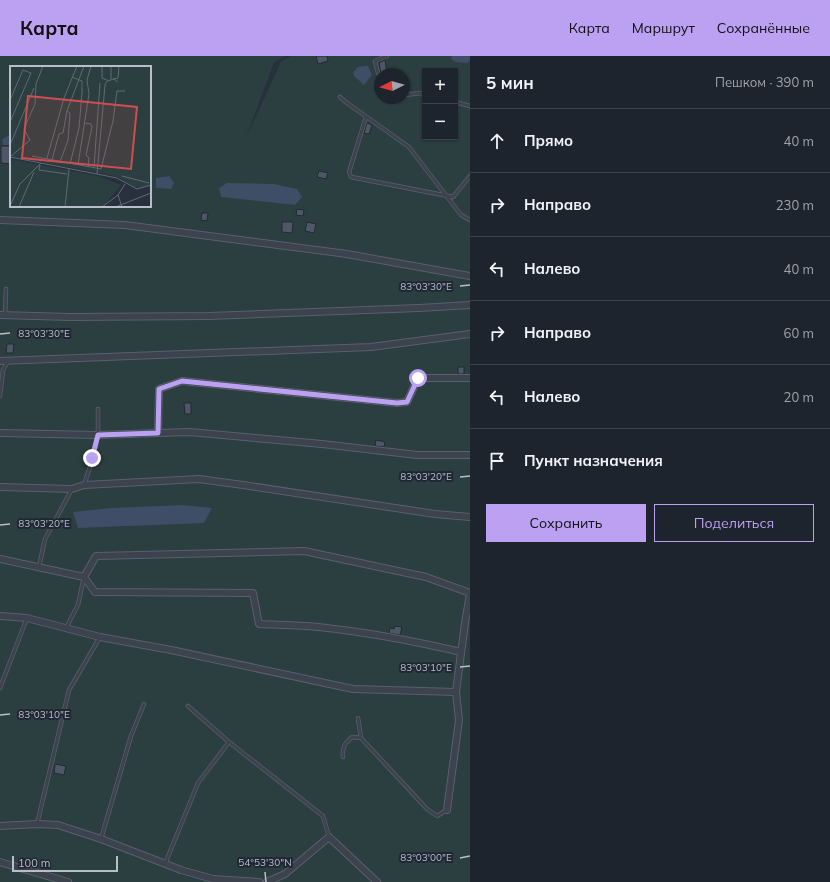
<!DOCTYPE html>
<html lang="ru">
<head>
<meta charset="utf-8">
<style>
	:root { --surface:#1e242e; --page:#262c36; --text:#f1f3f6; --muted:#a1a4aa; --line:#3c414a; --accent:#bca0f2 }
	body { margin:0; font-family:Mulish,sans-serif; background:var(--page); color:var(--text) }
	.controls { position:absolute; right:12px; top:12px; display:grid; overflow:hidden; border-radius:0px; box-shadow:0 1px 3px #0004 }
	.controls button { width:36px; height:36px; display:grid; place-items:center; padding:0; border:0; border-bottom:1px solid var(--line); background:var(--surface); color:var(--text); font:20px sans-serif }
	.compass { position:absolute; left:374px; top:12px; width:36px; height:36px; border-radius:50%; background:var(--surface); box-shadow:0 1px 3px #0004; rotate:264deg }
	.scale { position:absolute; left:12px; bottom:10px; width:106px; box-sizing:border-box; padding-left:4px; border:2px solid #b8bec9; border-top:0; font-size:11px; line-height:14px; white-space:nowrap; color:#b8bec9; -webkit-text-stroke:3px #202734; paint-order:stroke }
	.stop { position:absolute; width:12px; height:12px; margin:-9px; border:3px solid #bca0f2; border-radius:50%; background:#fff }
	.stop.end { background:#bca0f2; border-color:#fff; box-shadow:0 1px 4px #0008 }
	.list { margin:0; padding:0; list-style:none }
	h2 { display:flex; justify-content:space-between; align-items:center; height:52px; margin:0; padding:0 16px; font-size:17px }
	h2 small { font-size:13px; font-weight:400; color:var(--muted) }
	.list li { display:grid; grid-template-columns:26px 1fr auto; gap:12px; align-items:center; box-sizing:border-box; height:64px; padding:0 16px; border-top:1px solid var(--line) }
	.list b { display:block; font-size:15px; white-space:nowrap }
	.list em { font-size:13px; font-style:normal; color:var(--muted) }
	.actions { display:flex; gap:8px; padding:12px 16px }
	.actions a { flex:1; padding:9px 0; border:1px solid var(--accent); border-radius:0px; text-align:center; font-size:14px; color:var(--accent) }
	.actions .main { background:var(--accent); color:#111 }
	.icon { flex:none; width:22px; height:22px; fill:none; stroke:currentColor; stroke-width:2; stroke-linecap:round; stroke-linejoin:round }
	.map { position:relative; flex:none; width:470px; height:826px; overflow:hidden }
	header { display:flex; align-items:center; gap:24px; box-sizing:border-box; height:56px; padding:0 20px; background:var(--accent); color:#111 }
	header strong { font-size:19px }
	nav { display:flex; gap:22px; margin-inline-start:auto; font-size:14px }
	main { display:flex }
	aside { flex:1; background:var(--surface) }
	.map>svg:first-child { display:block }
	.green { fill:#2b3e40; fill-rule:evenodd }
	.water { fill:#3f4d66 }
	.building { fill:#4e5767; stroke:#222935 }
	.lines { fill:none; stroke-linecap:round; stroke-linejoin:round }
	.service-casing { stroke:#59606c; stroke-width:4.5 }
	.minor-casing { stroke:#59606c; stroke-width:8 }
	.service { stroke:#3c424e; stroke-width:3 }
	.minor { stroke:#3c424e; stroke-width:6 }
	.route { stroke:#bca0f2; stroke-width:5 }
	.ticks { fill:none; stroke:#b8bec9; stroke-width:1.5 }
	.inset-road { fill:none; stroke:#626976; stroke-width:1 }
	.view { fill:#ce4e50; fill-opacity:0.15; stroke:#ce4e50; stroke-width:2 }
	.inset-edge { fill:none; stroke:#b8bec9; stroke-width:2 }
	.ticks-label { font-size:10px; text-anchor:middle; fill:#b8bec9; stroke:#202734; stroke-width:4; stroke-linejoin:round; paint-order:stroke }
</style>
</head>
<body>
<header>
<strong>Карта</strong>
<nav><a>Карта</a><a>Маршрут</a><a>Сохранённые</a></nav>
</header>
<main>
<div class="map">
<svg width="470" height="826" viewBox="0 0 470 826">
	<rect width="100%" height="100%" fill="#28303e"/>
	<!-- green -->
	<path class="green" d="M0 0H285L274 6 246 82 281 6 291 0H470V826H0ZM11 11H150V150H11ZM425 15H455V81H425ZM380 18H404V42H380Z"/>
	<!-- water -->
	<path class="water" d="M452 0H470V4L467 7 456 6 451 3Z
		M364 10H368L372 19 364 29 354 20 353 16 358 11Z
		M8 80H11V89H3L2 83Z
		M169 120 174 127 171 133 156 132V122Z
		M227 127 274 128 297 133 302 141 295 149 221 141 219 132Z
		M183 449 212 452 204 467 78 472 73 456 111 452Z"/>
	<!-- building -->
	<path class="building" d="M316 0H327L328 5 318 8Z
		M385 4 387 18H381L379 7Z
		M367 67 372 69 369 78 364 77Z
		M1 90H10V108L1 107Z
		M319 115 328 117 326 123 317 121Z
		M297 153 304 154 303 160 296 159Z
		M202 157H208L207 165 201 164Z
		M282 166H293L292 177 282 176Z
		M307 166 316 168 314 177 305 175Z
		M7 288H14L13 297H6Z
		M458 311H464V318H458Z
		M184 347H191V358H185Z
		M376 384 385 386 384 391 375 390Z
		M395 570 402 571 400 579 389 577 390 572 394 573Z
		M55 708 66 710 64 719 54 717Z"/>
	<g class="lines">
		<defs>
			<path id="service" d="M378 17 375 5 387 0
				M405 39 420 37 425 39
				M340 41 347 47 409 91 461 159 470 164
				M455 46 470 50
				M366 61 349 116 351 121 453 141 470 120
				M5 259 6 233
				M0 340 3 314 8 305
				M84 429 93 402 98 379V353
				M39 511 45 483 72 433
				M66 572 78 549 84 521
				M0 632 27 562
				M188 650 229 686 323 760 329 781
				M358 662 361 682 427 753 437 760 447 754
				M343 701C342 691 345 687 352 681L361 682
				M37 768 69 634 100 581
				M101 783 131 680 144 648
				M165 808 198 727 229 686"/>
			<path id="minor" d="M0 164 125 169 347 198 470 220
				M0 259 70 261 209 260 419 252 470 249
				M0 305 371 291 470 278
				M0 377 98 379 189 376 322 388 417 399H470
				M158 377 159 333 182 325 397 347 407 346 418 322H470
				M0 431 72 433 84 429 199 423 243 429 435 458 470 461
				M0 503 84 521 96 500 304 495 426 521 470 537
				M84 521 95 536 253 537 259 568C279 569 298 569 318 571 366 576 414 585 461 596
				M0 560 27 562 100 581 171 594 353 633 456 636
				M447 754 459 664 456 636 465 567 470 538
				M0 770 37 768 58 769 101 783 181 814 213 823 259 826
				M0 806 68 826
				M267 826 285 818 329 781 377 826"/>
		</defs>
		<!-- service casing -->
		<use href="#service" class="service-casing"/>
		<!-- minor casing -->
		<use href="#minor" class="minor-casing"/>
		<!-- service -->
		<use href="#service" class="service"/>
		<!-- minor -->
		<use href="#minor" class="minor"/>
	</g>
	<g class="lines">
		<!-- route -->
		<path class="route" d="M92 402 98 379 158 377 159 333 182 325 397 347 407 346 418 322"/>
	</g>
	<!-- ticks -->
	<path class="ticks" d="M460 230 470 229M0 278 10 277M460 421 470 420M0 469 10 468M460 611 470 610M0 659 10 658M460 802 470 800M265 816 266 826"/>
	<!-- overview -->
	<g transform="translate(10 10)">
		<rect width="141" height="141" fill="#28303e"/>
		<path d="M0 0H141V118L132 122 123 121 109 111 0 90ZM0 93 88 110 111 119 93 141H4L0 140Z" fill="#2b3e40"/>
		<path class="inset-road" d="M92 0V12L97 14M101 0V13M103 13 108 12 109 0M0 34 13 4 21 7 0 56M75 57 81 58 82 61 76 89 79 92 78 101M0 79 24 22M22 90 91 103 103 55 107 25H115M0 91 107 112 127 123 141 119M0 91 20 74 15 65 16 58 25 38 26 18 33 0M37 92 54 32 67 0M42 94 49 68 53 67 57 45M50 96 58 74 60 47 57 45 74 0M60 98 69 62 72 27V15L62 11M30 99 29 104 57 108M68 99 79 28 77 14 81 0M84 101 90 17M87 108 95 19 97 15 104 13 108 16M112 110 139 117M0 140 10 118 31 97M108 140 141 127M9 141 24 106M55 141 59 103M92 141 108 129M112 141 108 129 115 118"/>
		<path class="view" d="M18 30 127 41 121 103 12 92Z"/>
		<rect width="141" height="141" class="inset-edge"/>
	</g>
	<g class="ticks-label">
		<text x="426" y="234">83°03'30"E</text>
		<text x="44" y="281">83°03'30"E</text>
		<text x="426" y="424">83°03'20"E</text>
		<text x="44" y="471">83°03'20"E</text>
		<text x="426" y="615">83°03'10"E</text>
		<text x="44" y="662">83°03'10"E</text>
		<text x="426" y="805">83°03'00"E</text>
		<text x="265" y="810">54°53'30"N</text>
	</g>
</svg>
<div class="controls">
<button>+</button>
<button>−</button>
</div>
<svg class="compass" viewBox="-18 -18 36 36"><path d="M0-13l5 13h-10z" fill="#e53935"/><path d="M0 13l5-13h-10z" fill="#a1a4aa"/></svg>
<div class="scale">100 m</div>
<div class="stop" style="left:418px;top:322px"></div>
<div class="stop end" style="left:92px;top:402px"></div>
</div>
<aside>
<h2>5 мин<small>Пешком · 390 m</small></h2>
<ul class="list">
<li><svg class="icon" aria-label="ahead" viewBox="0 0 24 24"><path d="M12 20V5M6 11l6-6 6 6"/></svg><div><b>Прямо</b></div><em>40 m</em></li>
<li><svg class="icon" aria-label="right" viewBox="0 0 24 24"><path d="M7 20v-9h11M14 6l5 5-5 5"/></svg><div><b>Направо</b></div><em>230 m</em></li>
<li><svg class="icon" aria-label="left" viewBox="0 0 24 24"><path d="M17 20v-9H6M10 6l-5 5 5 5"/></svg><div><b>Налево</b></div><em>40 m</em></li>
<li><svg class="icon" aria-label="right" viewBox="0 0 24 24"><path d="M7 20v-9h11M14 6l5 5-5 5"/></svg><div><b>Направо</b></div><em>60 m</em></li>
<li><svg class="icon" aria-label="left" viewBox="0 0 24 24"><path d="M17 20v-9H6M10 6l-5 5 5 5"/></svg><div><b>Налево</b></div><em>20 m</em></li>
<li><svg class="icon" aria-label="arrive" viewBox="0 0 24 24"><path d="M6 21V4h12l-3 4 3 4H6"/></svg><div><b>Пункт назначения</b></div></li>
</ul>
<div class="actions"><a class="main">Сохранить</a><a>Поделиться</a></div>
</aside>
</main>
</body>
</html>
